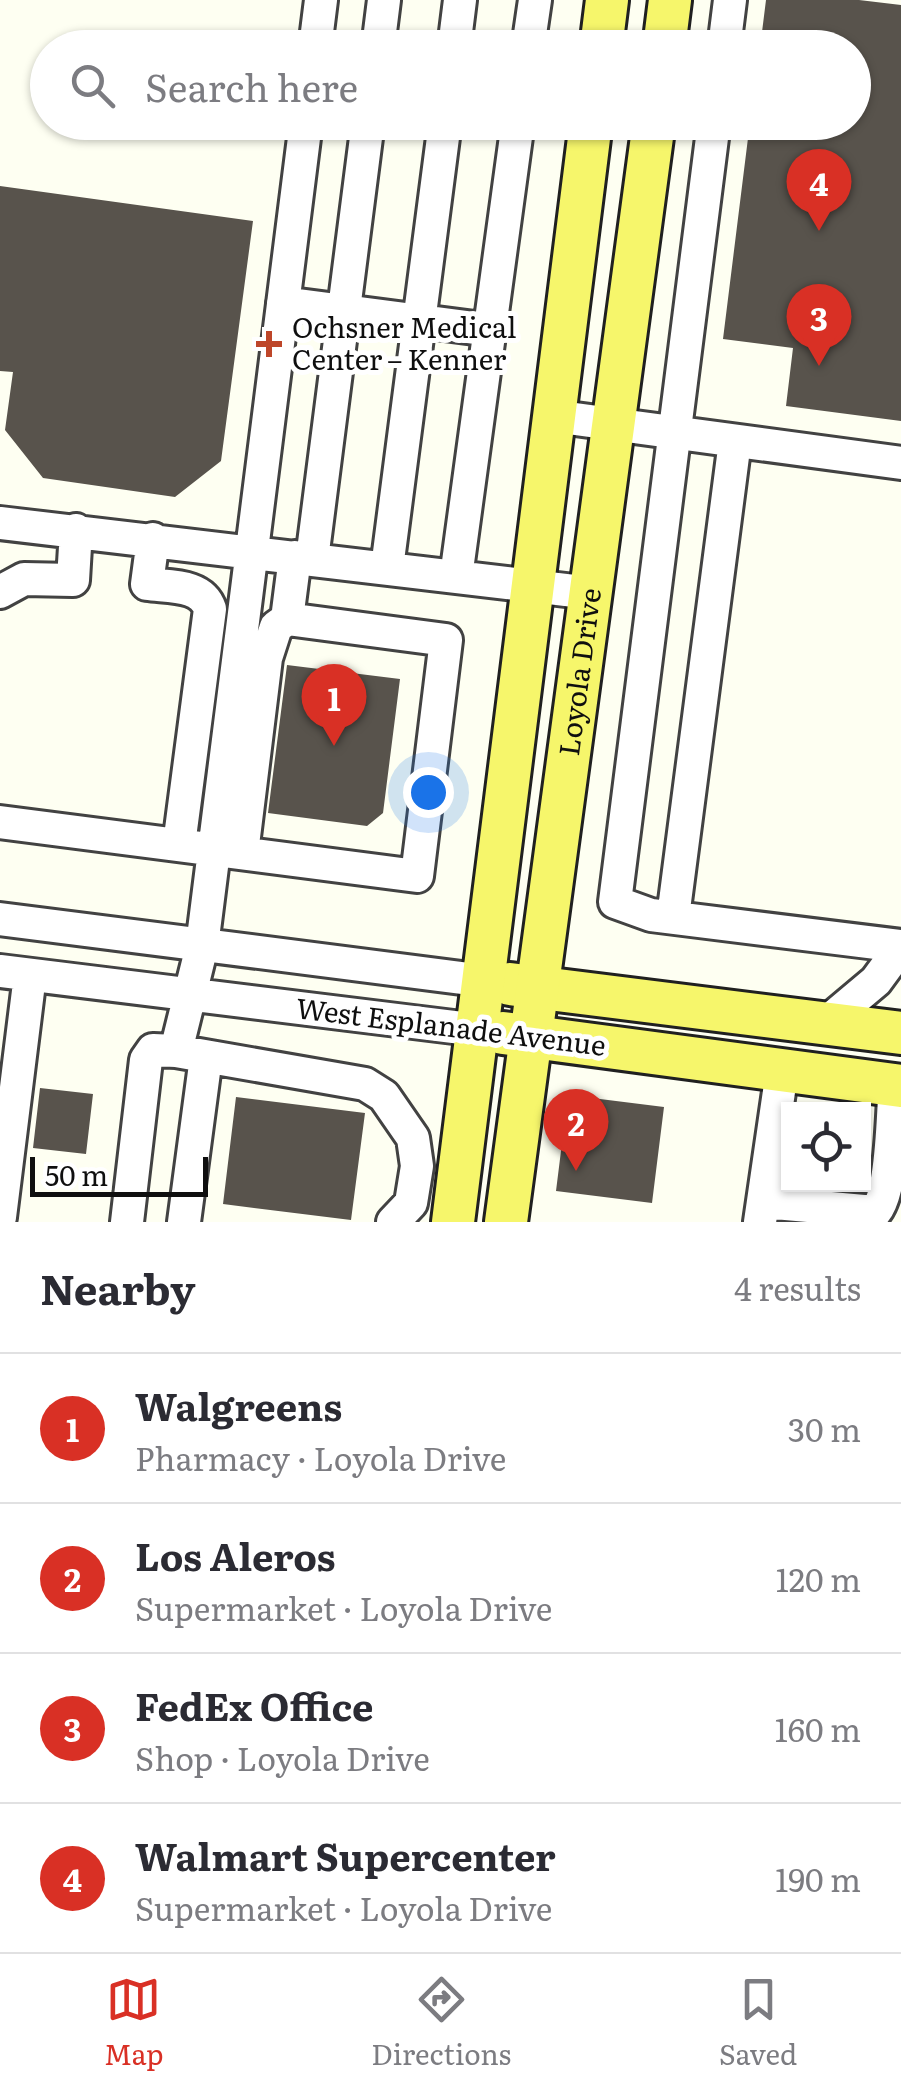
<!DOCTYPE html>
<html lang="en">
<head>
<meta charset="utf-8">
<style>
	:root { --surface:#fff; --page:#f7f7f7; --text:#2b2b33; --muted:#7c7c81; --line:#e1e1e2; --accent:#d93025 }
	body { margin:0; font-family:Literata,serif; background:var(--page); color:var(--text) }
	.controls { position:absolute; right:30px; bottom:30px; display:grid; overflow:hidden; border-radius:0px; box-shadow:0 2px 8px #0004 }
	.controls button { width:90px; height:90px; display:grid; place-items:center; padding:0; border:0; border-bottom:2px solid var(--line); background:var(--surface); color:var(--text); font:50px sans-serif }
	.scale { position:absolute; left:30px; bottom:25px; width:178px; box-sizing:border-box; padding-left:10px; border:5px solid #0f0f0f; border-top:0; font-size:28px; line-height:35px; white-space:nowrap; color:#0f0f0f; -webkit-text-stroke:8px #fff; paint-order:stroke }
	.you { position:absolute; left:428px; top:792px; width:35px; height:35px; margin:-25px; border:8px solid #fff; border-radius:50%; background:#1a73e8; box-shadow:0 0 0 15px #1a73e833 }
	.badge { display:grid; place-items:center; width:65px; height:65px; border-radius:50%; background:var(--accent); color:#fff; font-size:32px; font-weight:700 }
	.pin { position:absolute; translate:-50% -82px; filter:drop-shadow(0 2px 5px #0008) }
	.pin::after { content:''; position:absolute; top:52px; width:35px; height:30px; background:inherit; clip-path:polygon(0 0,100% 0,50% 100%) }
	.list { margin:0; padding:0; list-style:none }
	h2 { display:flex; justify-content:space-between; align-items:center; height:130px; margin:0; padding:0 40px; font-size:42px }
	h2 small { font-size:32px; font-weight:400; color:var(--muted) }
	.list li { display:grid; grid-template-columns:65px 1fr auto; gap:30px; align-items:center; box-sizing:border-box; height:150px; padding:0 40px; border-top:2px solid var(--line) }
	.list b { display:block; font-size:38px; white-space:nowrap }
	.list p { margin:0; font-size:32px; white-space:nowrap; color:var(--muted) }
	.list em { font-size:32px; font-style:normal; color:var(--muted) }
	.icon { flex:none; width:55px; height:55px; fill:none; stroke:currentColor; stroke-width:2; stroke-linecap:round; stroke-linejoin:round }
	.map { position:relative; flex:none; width:901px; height:1222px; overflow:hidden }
	.search { position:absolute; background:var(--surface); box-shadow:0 2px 8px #0004; left:30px; right:30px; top:30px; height:110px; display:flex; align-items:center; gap:25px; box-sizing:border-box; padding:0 35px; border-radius:55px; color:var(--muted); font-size:38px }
	.sheet { height:730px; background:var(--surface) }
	nav { display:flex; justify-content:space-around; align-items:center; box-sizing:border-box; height:140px; border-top:2px solid var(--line); background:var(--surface); font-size:28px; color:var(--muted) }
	nav a { display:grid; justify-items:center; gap:5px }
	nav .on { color:var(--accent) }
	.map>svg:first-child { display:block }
	.building { fill:#58534c }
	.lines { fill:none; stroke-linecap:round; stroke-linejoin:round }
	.minor-casing { stroke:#424242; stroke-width:38 }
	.major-casing { stroke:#202020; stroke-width:48 }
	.minor { stroke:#fff; stroke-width:32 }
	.major { stroke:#f6f66b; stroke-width:42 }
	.poi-dot { fill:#be4629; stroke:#fff; stroke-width:4 }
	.labels { text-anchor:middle; stroke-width:10; stroke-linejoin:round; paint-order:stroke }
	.poi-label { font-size:28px; fill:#0f0f0f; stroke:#fff; text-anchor:start }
	.street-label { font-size:28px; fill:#0f0f0f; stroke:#fff }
</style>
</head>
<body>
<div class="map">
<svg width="901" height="1222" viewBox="0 0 901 1222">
	<rect width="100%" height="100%" fill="#fefff2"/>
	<!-- building -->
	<path class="building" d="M766 0H859L901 5V421L786 406 793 348 723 339 750 122H854V48H760Z
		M0 186 253 221 221 461 175 497 43 478 5 430 13 372 0 371Z
		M287 665 400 679 383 813 367 826 268 813Z
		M40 1088 93 1094 86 1154 33 1148Z
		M568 1095 664 1107 652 1203 556 1191Z
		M236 1097 365 1113 351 1220 223 1204Z"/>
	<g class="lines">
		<defs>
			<path id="minor" d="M315 48 321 0
				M378 48 384 0
				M454 48 460 0
				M528 48 535 0
				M724 48 730 0
				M714 122 615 902 651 915 901 946
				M283 303 490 330
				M553 416 901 463
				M0 523 591 593
				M153 539 147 584C170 587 202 584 210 609L179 845
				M312 559 368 122
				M387 568 445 122
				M456 577 518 122
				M0 592 24 579 73 580 76 530
				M0 822 417 876 446 640 287 619 295 557
				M242 853 266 658 276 627 287 619
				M673 917 735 441
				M0 919 485 981
				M0 971 478 1030
				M826 1023 876 981 901 947
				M176 1051 365 1084 384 1096 413 1138 417 1166 411 1203 393 1222
				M763 1202 875 1212C893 1193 892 1114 895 1085
				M0 1217 30 975
				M127 1222 146 1060 153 1050 176 1051 202 946 306 122
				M184 1222 206 1057
				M760 1222 782 1071"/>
			<g id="major">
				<path d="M601 48 607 0"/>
				<path d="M664 48 670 0"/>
				<path d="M510 984 901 1033"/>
				<path d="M503 1033 901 1086"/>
				<path d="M453 1222 591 122"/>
				<path id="s1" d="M506 1222 654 122"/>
			</g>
		</defs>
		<!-- minor casing -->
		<use href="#minor" class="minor-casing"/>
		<!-- major casing -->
		<use href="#major" class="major-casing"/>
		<!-- minor -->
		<use href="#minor" class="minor"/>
		<!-- major -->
		<use href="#major" class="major"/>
	</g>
	<!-- markers -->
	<path class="poi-dot" d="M264 329h10v10h10v10h-10v10h-10v-10h-10v-10h10z"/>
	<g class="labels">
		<!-- poi labels -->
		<g class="poi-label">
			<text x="292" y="338">Ochsner Medical<tspan x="292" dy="32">Center – Kenner</tspan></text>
		</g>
		<!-- street labels -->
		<g class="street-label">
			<text dy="10" stroke="none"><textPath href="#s1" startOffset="555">Loyola Drive</textPath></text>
			<text transform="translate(451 1027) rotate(7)" y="10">West Esplanade Avenue</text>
		</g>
	</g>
</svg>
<div class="controls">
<button><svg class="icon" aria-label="locate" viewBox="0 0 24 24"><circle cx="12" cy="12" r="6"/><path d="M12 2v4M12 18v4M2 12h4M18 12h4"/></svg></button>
</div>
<div class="scale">50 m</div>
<div class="you"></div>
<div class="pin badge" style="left:334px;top:746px">1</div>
<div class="pin badge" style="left:576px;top:1171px">2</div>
<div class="pin badge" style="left:819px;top:366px">3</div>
<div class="pin badge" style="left:819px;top:231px">4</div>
<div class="search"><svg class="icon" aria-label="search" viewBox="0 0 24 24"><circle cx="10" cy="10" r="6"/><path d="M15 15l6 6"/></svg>Search here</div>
</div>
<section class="sheet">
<h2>Nearby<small>4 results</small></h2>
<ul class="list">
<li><span class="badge">1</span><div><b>Walgreens</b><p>Pharmacy · Loyola Drive</p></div><em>30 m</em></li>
<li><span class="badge">2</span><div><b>Los Aleros</b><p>Supermarket · Loyola Drive</p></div><em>120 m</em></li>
<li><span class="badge">3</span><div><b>FedEx Office</b><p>Shop · Loyola Drive</p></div><em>160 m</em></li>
<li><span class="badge">4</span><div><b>Walmart Supercenter</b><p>Supermarket · Loyola Drive</p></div><em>190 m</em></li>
</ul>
</section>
<nav>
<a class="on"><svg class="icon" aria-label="map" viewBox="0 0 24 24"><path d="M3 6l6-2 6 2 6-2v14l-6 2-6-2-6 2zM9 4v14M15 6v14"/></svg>Map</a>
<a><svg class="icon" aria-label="directions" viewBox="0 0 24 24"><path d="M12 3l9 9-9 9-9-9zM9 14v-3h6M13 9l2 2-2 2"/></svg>Directions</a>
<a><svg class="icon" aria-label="saved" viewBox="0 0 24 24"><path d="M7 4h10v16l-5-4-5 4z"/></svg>Saved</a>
</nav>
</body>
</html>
